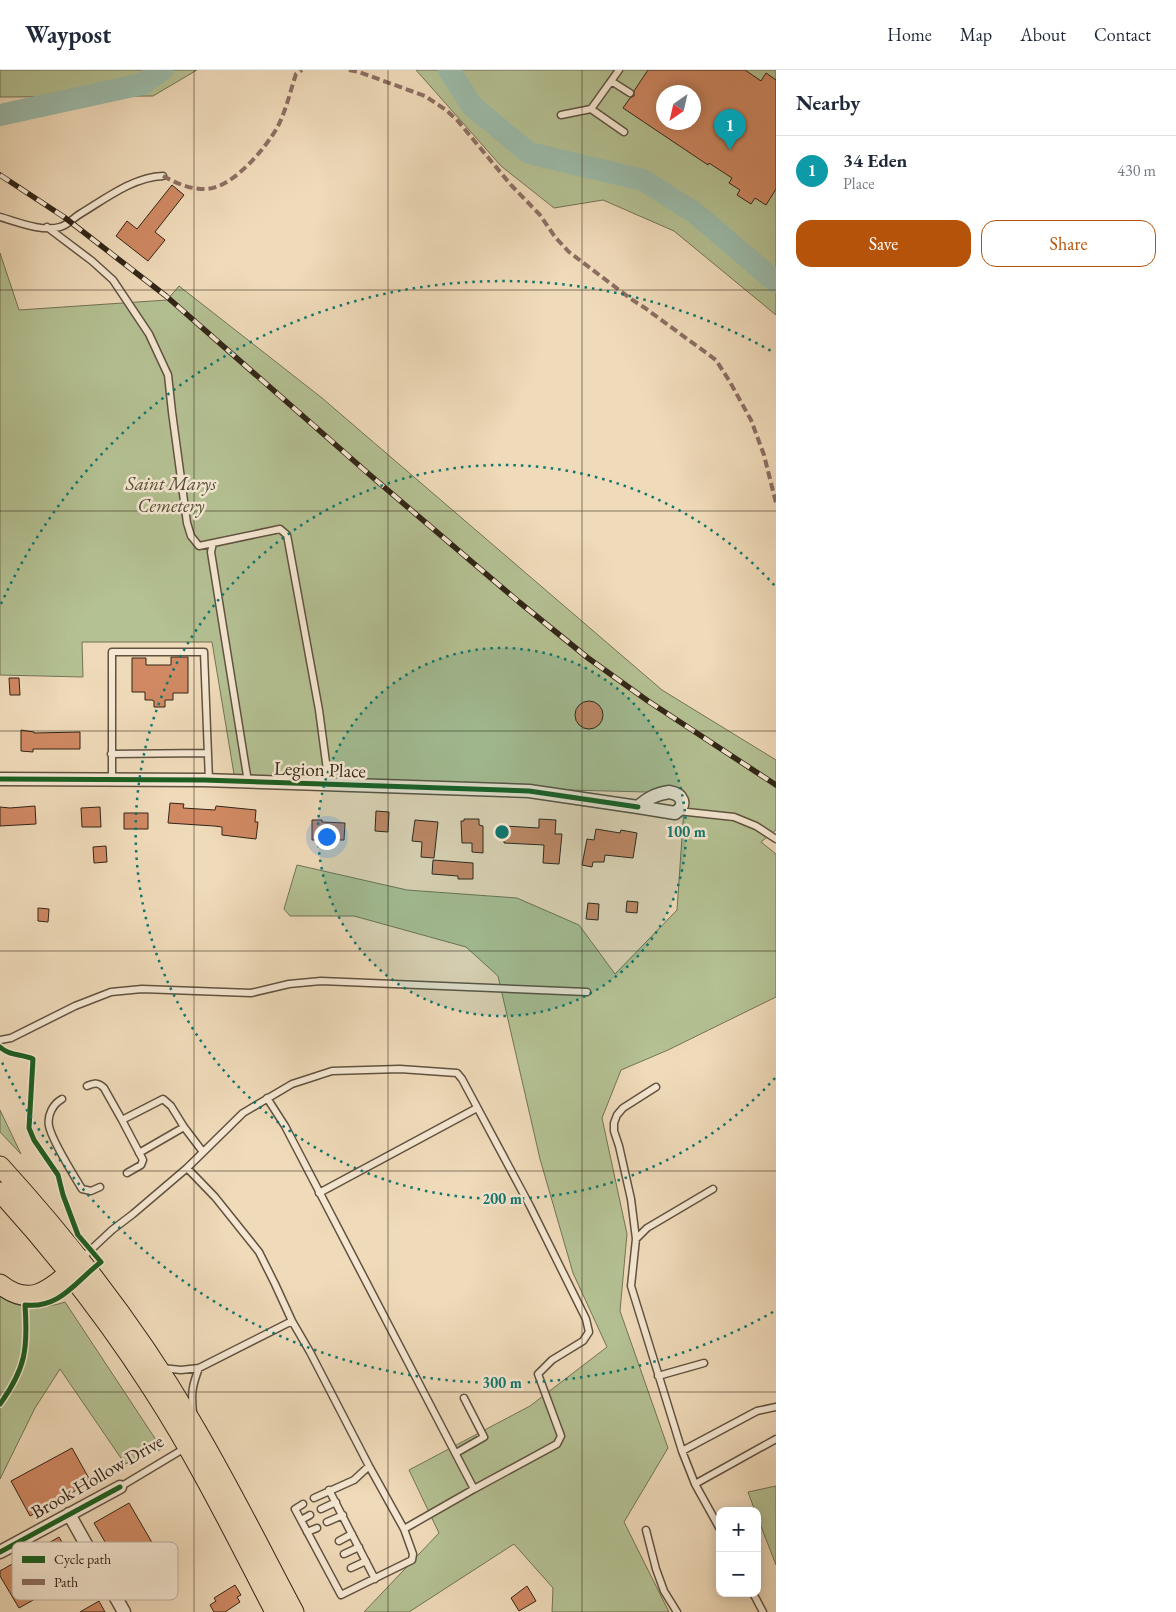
<!DOCTYPE html>
<html lang="en">
<head>
<meta charset="utf-8">
<style>
	:root { --surface:#fff; --page:#f2f2f3; --text:#1f2937; --muted:#747a83; --line:#e0e1e3; --accent:#b45309 }
	body { margin:0; font-family:"EB Garamond",serif; background:var(--page); color:var(--text) }
	.controls { position:absolute; right:15px; bottom:15px; display:grid; overflow:hidden; border-radius:10px; box-shadow:0 2px 12px #0003 }
	.controls button { width:45px; height:45px; display:grid; place-items:center; padding:0; border:0; border-bottom:1px solid var(--line); background:var(--surface); color:var(--text); font:25px sans-serif }
	.compass { position:absolute; left:656px; top:15px; width:45px; height:45px; border-radius:50%; background:var(--surface); box-shadow:0 2px 12px #0003; rotate:214deg }
	.you { position:absolute; left:326px; top:766px; width:18px; height:18px; margin:-12px; border:4px solid #fff; border-radius:50%; background:#1a73e8; box-shadow:0 0 0 8px #1a73e833 }
	.badge { display:grid; place-items:center; width:32px; height:32px; border-radius:50%; background:var(--accent); color:#fff; font-size:16px; font-weight:700 }
	.pin { position:absolute; translate:-50% -41px; filter:drop-shadow(0 1px 2px #0008) }
	.pin::after { content:''; position:absolute; top:26px; width:18px; height:15px; background:inherit; clip-path:polygon(0 0,100% 0,50% 100%) }
	.list { margin:0; padding:0; list-style:none }
	h2 { display:flex; justify-content:space-between; align-items:center; height:65px; margin:0; padding:0 20px; font-size:21px }
	h2 small { font-size:16px; font-weight:400; color:var(--muted) }
	.list li { display:grid; grid-template-columns:32px 1fr auto; gap:15px; align-items:center; box-sizing:border-box; height:70px; padding:0 20px; border-top:1px solid var(--line) }
	.list b { display:block; font-size:19px; white-space:nowrap }
	.list p { margin:0; font-size:16px; white-space:nowrap; color:var(--muted) }
	.list em { font-size:16px; font-style:normal; color:var(--muted) }
	.actions { display:flex; gap:10px; padding:15px 20px }
	.actions a { flex:1; padding:11px 0; border:1px solid var(--accent); border-radius:15px; text-align:center; font-size:18px; color:var(--accent) }
	.actions .main { background:var(--accent); color:#fff }
	.map { position:relative; flex:none; width:776px; height:1542px; overflow:hidden }
	header { display:flex; align-items:center; gap:30px; box-sizing:border-box; height:70px; padding:0 25px; background:var(--surface); border-bottom:1px solid var(--line) }
	header strong { font-size:24px }
	nav { display:flex; gap:28px; margin-inline-start:auto; font-size:18px }
	main { display:flex }
	aside { flex:1; background:var(--surface) }
	.map>svg:first-child { display:block }
	.green { fill:#b4c193; stroke:#737355; fill-rule:evenodd }
	.lines { fill:none; stroke-linecap:round; stroke-linejoin:round }
	.river { stroke:#9bbbaa; stroke-width:22 }
	.building { fill:#d08963; stroke:#322517; fill-rule:evenodd }
	.lane-casing { stroke:#615240; stroke-width:9 }
	.street-casing { stroke:#615240; stroke-width:15 }
	.primary-casing { stroke:#322517; stroke-width:21 }
	.path { stroke:#322517; stroke-width:2.5; stroke-dasharray:1 2.5; stroke-linecap:butt }
	.lane { stroke:#f5e7d2; stroke-width:6 }
	.street { stroke:#f5e7d2; stroke-width:12 }
	.primary { stroke:#efdab9; stroke-width:19 }
	.rail-casing { stroke:#322517; stroke-width:5.5 }
	.rail { stroke:#f5e7d2; stroke-width:4; stroke-dasharray:11; stroke-linecap:butt }
	.quiet { stroke:#8d6e63; stroke-width:4; stroke-dasharray:8 4; stroke-linecap:butt }
	.cycleway-casing { stroke:#f5e7d2; stroke-width:8 }
	.cycleway { stroke:#1b5e20; stroke-width:5 }
	.grid { fill:none; stroke:#322517; stroke-width:1; stroke-opacity:0.55 }
	.ring { fill:none; stroke:#0f766e; stroke-width:2.5; stroke-dasharray:2.5 5 }
	.labels { text-anchor:middle; stroke-width:5; stroke-linejoin:round; paint-order:stroke }
	.park-label { font-size:19px; font-style:italic; fill:#524c36; stroke:#f5e7d2 }
	.street-label { font-size:19px; fill:#322517; stroke:#f5e7d2 }
	.key { fill:#f5e7d2; stroke:#baad9a; stroke-width:1 }
	.key-label { font-size:14px; fill:#322517 }
	.centre { fill:#0f766e; stroke:#f5e7d2; stroke-width:2.5 }
	.ring-label { font-size:15px; text-anchor:middle; font-weight:bold; fill:#0f766e; stroke:#f5e7d2; stroke-width:5; stroke-linejoin:round; paint-order:stroke }
</style>
</head>
<body>
<header>
<strong>Waypost</strong>
<nav><a>Home</a><a>Map</a><a>About</a><a>Contact</a></nav>
</header>
<main>
<div class="map">
<svg width="776" height="1542" viewBox="0 0 776 1542">
	<rect width="100%" height="100%" fill="#efdab9"/>
	<filter id="stains"><feTurbulence type="fractalNoise" baseFrequency=".004" numOctaves="4"/><feColorMatrix values="0 0 0 0 .2 0 0 0 0 .09 0 0 0 0 .02 0 0 0 .5 -.17"/></filter>
	<radialGradient id="worn" r=".72"><stop offset=".6" stop-color="#630" stop-opacity="0"/><stop offset="1" stop-color="#630" stop-opacity=".3"/></radialGradient>
	<!-- green -->
	<path class="green" d="M0 0H197L153 26 0 27Z
		M416 0H776V245L674 161 603 130 554 138 501 96ZM664 22H694V52H664Z
		M0 183 19 240 167 230 179 216 322 328 662 620 776 690V760L761 772 776 784V927L668 980 621 1000 602 1048 627 1164 620 1241 668 1378 624 1452 669 1542H552L553 1518 514 1474 409 1542H364L439 1463 409 1400 530 1336 607 1277 573 1203 540 1089 498 906 466 877 354 846H290L284 839 297 795 407 820 517 828 579 855 615 904 677 840 685 723 333 714 235 710 212 572H82L83 607 0 605Z
		M0 1040 21 1084 0 1062Z
		M0 1226C17 1240 45 1239 65 1232L162 1379 125 1394 60 1299 35 1338 0 1409Z
		M776 1416V1495L757 1446V1441H755L748 1422Z"/>
	<g class="lines">
		<!-- river -->
		<path class="river" d="M449 0 472 36 529 83 643 110 695 143 776 212
			M0 45 142 14 162 0"/>
	</g>
	<!-- building -->
	<path class="building" d="M648 0H745L761 11 766 3 776 10V119L766 135 755 128 751 134 737 125 740 120 729 113 732 108 709 93 708 95 623 38 630 28 634 26V21ZM664 22H694V52H664Z
		M172 115 184 125 155 162 165 170 148 191 116 166 127 151 137 159Z
		M171 587H188V623H173V630H165V637H154V631L152 630H145V622H132V588H146V595H171Z
		M9 608H19L20 625H10Z
		M575 645a14 14 0 1 1 28 0a14 14 0 1 1-28 0Z
		M21 660 34 662V663L80 662V679H33V682L21 681Z
		M170 733 184 734 183 738 215 740 216 736 256 740 255 752H258L256 769 222 765V757L214 756 168 753Z
		M35 736 36 754 0 756V737L10 738Z
		M100 737 101 757H82L81 738Z
		M376 741 389 742 388 762 375 761Z
		M124 743H148V759H124Z
		M464 749H479V755L483 756V783L472 782V773H462L461 751H464Z
		M539 749 556 750 555 764H562L559 794 543 793 544 775 504 773 505 756 539 758Z
		M312 750H322V752L345 753 344 770H312Z
		M415 750 438 752 434 788 421 787 422 772 412 771Z
		M596 759 620 763 621 760 637 763 633 788 605 785 604 792H593L592 797 582 795 587 769 594 770Z
		M106 776 107 792 94 793 93 777Z
		M433 790 473 793V809H458V806L432 804Z
		M627 831 638 832 637 843 626 842Z
		M588 833 599 834 598 850 586 849Z
		M38 838 49 839 48 852 38 851Z
		M72 1378 91 1412 30 1446 11 1411Z
		M129 1433 164 1493 129 1513 94 1453Z
		M59 1467 80 1504 19 1538 0 1506V1501Z
		M235 1515 241 1525 237 1527 240 1532 225 1542H214L210 1535 216 1531 214 1528Z
		M527 1516 536 1531 519 1541 511 1528Z
		M99 1531 105 1542H80Z"/>
	<g class="lines">
		<defs>
			<path id="lane" d="M611 11 630 23
				M591 39 624 62
				M561 45 591 39 619 0
				M0 147C18 152 41 162 60 157 68 155 73 148 80 144 105 129 133 107 163 106
				M47 157 92 191 113 210 149 264 168 305 172 342 187 453 191 466 199 476 280 459 287 465 319 640 329 715
				M213 473 211 482 248 712
				M111 684 207 683
				M112 710V582H204L209 711
				M678 741 734 747 756 756 776 769
				M0 970 11 968 75 936 111 922 142 919 251 923 289 914 321 911 587 922
				M400 999 457 1003 462 1009 530 1136 586 1249 589 1262 583 1271 552 1290 538 1304 561 1366 557 1374 474 1419 404 1459 369 1396 310 1282 292 1251 275 1214 259 1182 215 1127 187 1098 243 1043 292 1014 332 1001Z
				M87 1016C95 1013 98 1012 104 1018L122 1050 163 1029 171 1036 184 1057 203 1082
				M656 1017 623 1038 617 1045 614 1053V1061L619 1076 631 1129 636 1169 631 1216 682 1381 695 1414 720 1459
				M267 1028 285 1056 474 1419
				M62 1029C53 1034 47 1045 49 1056 52 1071 73 1104 82 1119L91 1121 100 1117
				M122 1050 143 1090 141 1095 127 1103
				M139 1083 184 1057
				M319 1123 477 1038
				M636 1169 647 1158 713 1119
				M81 1189 112 1160 133 1144 187 1098
				M162 1298 181 1300 199 1298 292 1251
				M658 1306 704 1293
				M193 1343C191 1323 192 1316 199 1298
				M682 1381 757 1341 776 1337
				M456 1383 484 1367 464 1328
				M695 1414 776 1369
				M120 1417 185 1378
				M329 1420 375 1509
				M314 1428 354 1410 369 1396
				M303 1434 295 1439 341 1525 412 1490 413 1484 404 1459
				M321 1439 336 1432
				M301 1450 310 1445
				M327 1452 343 1445
				M646 1460 656 1499 664 1521 677 1542
				M307 1462 317 1458
				M339 1471 352 1464
				M344 1484 359 1477
				M351 1498 366 1491
				M753 1523 763 1542"/>
			<path id="street" d="M0 709 204 710 529 721 638 737
				M669 722C682 724 688 734 675 743L638 737C648 728 656 724 669 722Z
				M69 1444 124 1542
				M0 1482 120 1417"/>
			<path id="primary" d="M0 1096C72 1175 137 1259 191 1351 228 1413 260 1478 294 1542
				M0 1122C56 1183 108 1250 153 1320 199 1391 236 1467 275 1542
				M0 1214C28 1236 46 1223 69 1203"/>
		</defs>
		<!-- lane casing -->
		<use href="#lane" class="lane-casing"/>
		<!-- street casing -->
		<use href="#street" class="street-casing"/>
		<!-- primary casing -->
		<use href="#primary" class="primary-casing"/>
		<!-- path -->
		<path class="path" d="M33 989 29 1058 34 1070 58 1105 63 1125 75 1159
			M0 1334C25 1299 28 1281 25 1239"/>
		<!-- lane -->
		<use href="#lane" class="lane"/>
		<!-- street -->
		<use href="#street" class="street"/>
		<!-- primary -->
		<use href="#primary" class="primary"/>
		<defs>
			<path id="rail" d="M0 105 64 147 166 226 370 405 519 532 588 588 648 631 776 715"/>
		</defs>
		<!-- rail casing -->
		<use href="#rail" class="rail-casing"/>
		<!-- rail -->
		<use href="#rail" class="rail"/>
		<!-- quiet -->
		<path class="quiet" d="M349 0 359 2 425 26 446 40 457 50 511 115 540 145 555 167 569 182 631 229 645 238 716 290 730 312 751 350 764 385 776 433
			M163 106C176 113 191 120 207 119 233 117 264 80 277 58 286 41 290 22 296 4L302 0"/>
		<defs>
			<path id="cycleway" d="M0 709 204 710 529 721 638 737
				M0 977C9 986 22 984 33 989L29 1058 34 1070 58 1105 63 1125 78 1165 101 1192C76 1211 60 1239 25 1235 28 1278 26 1298 0 1334
				M0 1482 120 1417"/>
		</defs>
		<!-- cycleway casing -->
		<use href="#cycleway" class="cycleway-casing"/>
		<!-- cycleway -->
		<use href="#cycleway" class="cycleway"/>
	</g>
	<!-- grid -->
	<path class="grid" d="M194 0V1542M388 0V1542M582 0V1542M0 220H776M0 441H776M0 661H776M0 881H776M0 1101H776M0 1322H776"/>
	<!-- distance rings -->
	<circle cx="502" cy="762" r="184" fill="#0f766e" fill-opacity=".12"/>
	<g class="ring">
		<circle cx="502" cy="762" r="184"/>
		<path d="M775 1008A367 367 0 1 1 775 516"/>
		<path d="M773 1242A551 551 0 0 1 1 990M1 534A551 551 0 0 1 773 282"/>
	</g>
	<g class="labels">
		<!-- park labels -->
		<g class="park-label">
			<text x="171" y="420">Saint Marys<tspan x="171" dy="22">Cemetery</tspan></text>
		</g>
		<!-- street labels -->
		<g class="street-label">
			<text transform="translate(320 699) rotate(2)" y="7">Legion Place</text>
			<text transform="translate(97 1406) rotate(-30)" y="7">Brook Hollow Drive</text>
		</g>
	</g>
	<!-- legend -->
	<rect x="12" y="1472" width="166" height="58" rx="8" class="key"/>
	<rect x="22" y="1486" width="23" height="7" fill="#1b5e20"/>
	<rect x="22" y="1509" width="23" height="6" fill="#8d6e63"/>
	<g class="key-label">
		<text x="54" y="1494">Cycle path</text>
		<text x="54" y="1517">Path</text>
	</g>
	<circle cx="502" cy="762" r="8" class="centre"/>
	<g class="ring-label">
		<text x="686" y="767">100 m</text>
		<text x="502" y="1134">200 m</text>
		<text x="502" y="1318">300 m</text>
	</g>
	<rect width="100%" height="100%" filter="url(#stains)"/>
	<rect width="100%" height="100%" fill="url(#worn)"/>
</svg>
<div class="controls">
<button>+</button>
<button>−</button>
</div>
<svg class="compass" viewBox="-18 -18 36 36"><path d="M0-13l5 13h-10z" fill="#e53935"/><path d="M0 13l5-13h-10z" fill="#747a83"/></svg>
<div class="you"></div>
<div class="pin badge" style="left:730px;top:80px;background:#0f9aa8">1</div>
</div>
<aside>
<h2>Nearby<small></small></h2>
<ul class="list">
<li><span class="badge" style="background:#0f9aa8">1</span><div><b>34 Eden</b><p>Place</p></div><em>430 m</em></li>
</ul>
<div class="actions"><a class="main">Save</a><a>Share</a></div>
</aside>
</main>
</body>
</html>
